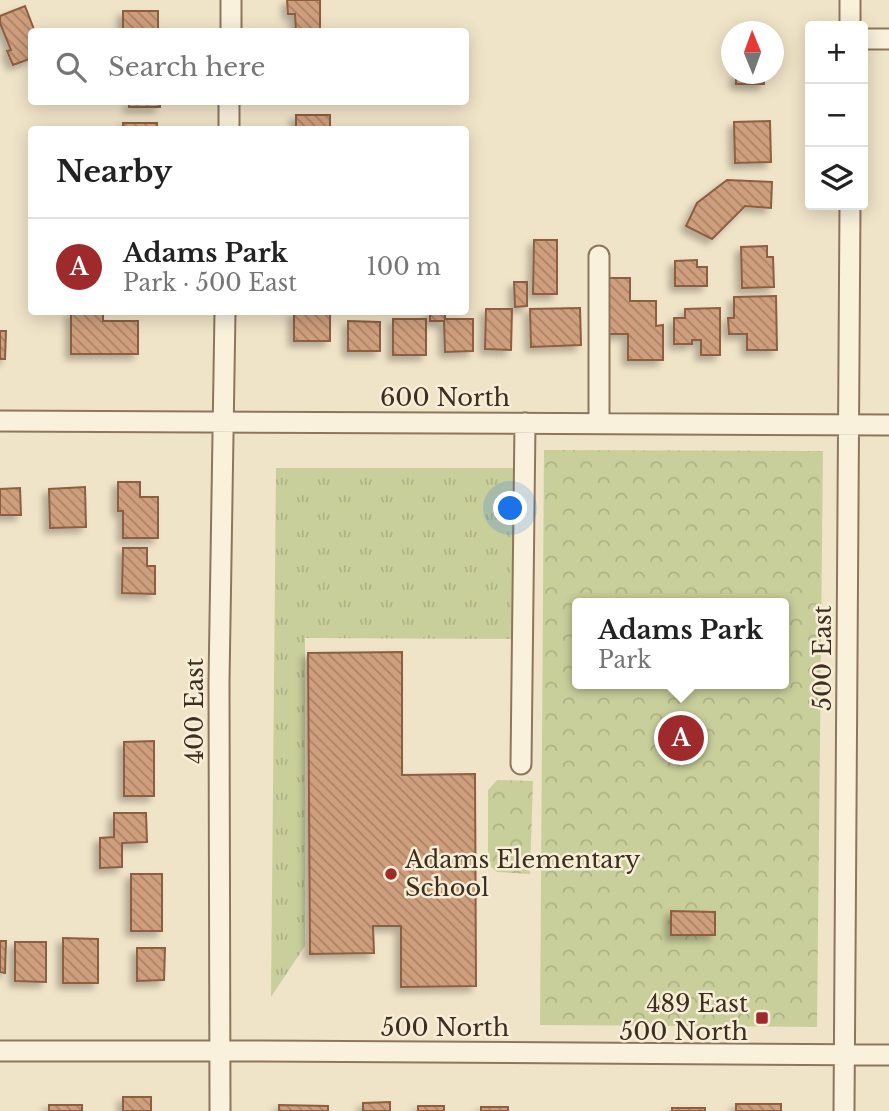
<!DOCTYPE html>
<html lang="en">
<head>
<meta charset="utf-8">
<style>
	:root { --surface:#fff; --page:#f2f2f2; --text:#222; --muted:#767676; --line:#e0e0e0; --accent:#9e2a2b }
	body { margin:0; font-family:"Libre Baskerville",serif; background:var(--page); color:var(--text) }
	.controls { position:absolute; right:21px; top:21px; display:grid; overflow:hidden; border-radius:7px; box-shadow:0 4px 18px #0003 }
	.controls button { width:63px; height:63px; display:grid; place-items:center; padding:0; border:0; border-bottom:2px solid var(--line); background:var(--surface); color:var(--text); font:35px sans-serif }
	.compass { position:absolute; left:721px; top:21px; width:63px; height:63px; border-radius:50%; background:var(--surface); box-shadow:0 4px 18px #0003; rotate:359deg }
	.you { position:absolute; left:511px; top:509px; width:24px; height:24px; margin:-18px; border:5px solid #fff; border-radius:50%; background:#1a73e8; box-shadow:0 0 0 10px #1a73e833 }
	.badge { display:grid; place-items:center; width:46px; height:46px; border-radius:50%; background:var(--accent); color:#fff; font-size:23px; font-weight:700 }
	.pin { position:absolute; translate:-50% -50%; border:4px solid #fff; box-shadow:0 2px 7px #0006 }
	.popup { position:absolute; left:572px; top:598px; width:217px; height:91px; box-sizing:border-box; display:grid; place-content:center; border-radius:7px; background:var(--surface); filter:drop-shadow(0 2px 5px #0005); font-size:23px; white-space:nowrap; color:var(--muted) }
	.popup b { font-size:26px; color:var(--text) }
	.popup::after { content:''; position:absolute; left:50%; top:100%; margin-left:-14px; border:14px solid transparent; border-top-color:var(--surface) }
	.list { margin:0; padding:0; list-style:none }
	h2 { display:flex; justify-content:space-between; align-items:center; height:91px; margin:0; padding:0 28px; font-size:30px }
	h2 small { font-size:23px; font-weight:400; color:var(--muted) }
	.list li { display:grid; grid-template-columns:46px 1fr auto; gap:21px; align-items:center; box-sizing:border-box; height:98px; padding:0 28px; border-top:2px solid var(--line) }
	.list b { display:block; font-size:26px; white-space:nowrap }
	.list p { margin:0; font-size:23px; white-space:nowrap; color:var(--muted) }
	.list em { font-size:23px; font-style:normal; color:var(--muted) }
	.icon { flex:none; width:38px; height:38px; fill:none; stroke:currentColor; stroke-width:2; stroke-linecap:round; stroke-linejoin:round }
	.map { position:relative; flex:none; width:889px; height:1111px; overflow:hidden }
	.search { position:absolute; background:var(--surface); box-shadow:0 4px 18px #0003; left:28px; top:28px; width:441px; height:77px; display:flex; align-items:center; gap:18px; box-sizing:border-box; padding:0 24px; border-radius:7px; color:var(--muted); font-size:26px }
	.panel { position:absolute; background:var(--surface); box-shadow:0 4px 18px #0003; left:28px; top:126px; width:441px; height:189px; border-radius:7px }
	.map>svg:first-child { display:block }
	.grass { fill:url(#grass-tufts) }
	.forest { fill:url(#forest-crowns); fill-rule:evenodd }
	.building { fill:url(#building-back-hatch); stroke:#8d5f41; stroke-width:2; filter:url(#shadow) }
	.lines { fill:none; stroke-linecap:round; stroke-linejoin:round }
	.minor-casing { stroke:#8d765c; stroke-width:23 }
	.minor { stroke:#faf1dc; stroke-width:19 }
	.poi-dot { fill:#9e2a2b; stroke:#f7eed8; stroke-width:2.5 }
	.labels { text-anchor:middle; stroke-width:5; stroke-linejoin:round; paint-order:stroke }
	.street-label { font-size:24px; fill:#3d2e20; stroke:#f7eed8 }
	.poi-label { font-size:24px; fill:#3d2e20; stroke:#f7eed8; text-anchor:start }
</style>
</head>
<body>
<div class="map">
<svg width="889" height="1111" viewBox="0 0 889 1111">
	<defs>
		<pattern id="grass-tufts" width="24" height="20" patternUnits="userSpaceOnUse" patternTransform="scale(1.75)"><rect width="24" height="20" fill="#c9cf9b"/><path d="M3 7l-1-3M5 7V3M7 7l1-3M15 17l-1-3M17 17v-4M19 17l1-3" fill="none" stroke="#aeb285"/></pattern>
		<pattern id="forest-crowns" width="20" height="18" patternUnits="userSpaceOnUse" patternTransform="scale(1.75)"><rect width="20" height="18" fill="#c9cf9b"/><path d="M2 6a3 3 0 1 1 6 0M12 15a3 3 0 1 1 6 0" fill="none" stroke="#aeb285"/></pattern>
		<pattern id="building-back-hatch" width="6" height="6" patternUnits="userSpaceOnUse" patternTransform="scale(1.75)"><rect width="6" height="6" fill="#cf9f7d"/><path d="M-1 5l2 2M0 0l6 6M5-1l2 2" fill="none" stroke="#a98266"/></pattern>
		<filter id="shadow"><feDropShadow dx="-5" dy="5" stdDeviation="3.5" flood-color="#0004"/></filter>
	</defs>
	<rect width="100%" height="100%" fill="#f0e4c8"/>
	<!-- grass -->
	<path class="grass" d="M276 468H514L512 639 305 638V946L271 997Z"/>
	<!-- forest -->
	<path class="forest" d="M544 450 823 451 817 1027 540 1025ZM578 603H784V684H578Z
		M497 780 533 781 530 874 497 872 488 864V790Z"/>
	<!-- building -->
	<path class="building" d="M287 0H320V32H296L295 14H288Z
		M25 6 35 32H32V58L13 65 7 51 11 50 0 23V16Z
		M123 11H158V30L123 31Z
		M736 74H764V84H736Z
		M129 102H160V107H129Z
		M296 115H330V130H296Z
		M770 121 771 162 735 163 734 122Z
		M123 123H157V130H123Z
		M727 180 772 182 771 208 745 206 712 239 686 226 697 203Z
		M534 240H557V294H533Z
		M767 246V257H773L774 287 742 288 741 247Z
		M697 260V267H707V286H675V261Z
		M602 278H630V301H656V326L663 325V360H628V334H603Z
		M514 282H527V306L515 307Z
		M776 296 777 350H747V334H729L728 318H734V297Z
		M580 308 581 345 531 347 530 309Z
		M720 308V355H701V340H692V344H674V318H685V309Z
		M486 309H512L511 350 485 349Z
		M71 312H103V321H138V354H71Z
		M294 312H330V341H294Z
		M430 312H445V319H473V351L445 352 444 321H430Z
		M393 319H426V355H393Z
		M348 321 380 322V351H348Z
		M0 331H6L5 359H0Z
		M118 482H140V497H158V538H123V511H118Z
		M85 487 86 527 50 528 49 489Z
		M20 488 21 515H0V489Z
		M123 548H147V566H155V594L122 593Z
		M402 652V775L475 774 476 986 401 987V926H373L374 953 310 954 308 653Z
		M154 741V796H124V742Z
		M114 813H146L147 842 122 843V867L100 868V838L114 837Z
		M131 874H162V931H131Z
		M671 911 715 912V935H671Z
		M63 938 98 939V983H63Z
		M0 941H6L5 973 0 972Z
		M15 942H46V982L15 981Z
		M137 948H165L164 980 137 981Z
		M123 1097H151V1111H123Z
		M390 1102V1111H363V1103Z
		M736 1104H781V1111H736Z
		M49 1105H82V1111H49Z
		M279 1105 328 1106V1111H279Z
		M418 1106H444V1111H418Z
		M481 1107H508V1111H481Z
		M672 1108H705V1111H672Z"/>
	<g class="lines">
		<defs>
			<path id="minor" d="M850 0V26
				M231 32V0
				M863 39H889
				M229 130V102
				M0 421 889 425
				M599 423V256
				M521 764 525 423
				M0 1051H263L889 1055
				M220 1111 219 682 225 312
				M844 1111 850 205"/>
		</defs>
		<!-- minor casing -->
		<use href="#minor" class="minor-casing"/>
		<!-- minor -->
		<use href="#minor" class="minor"/>
	</g>
	<!-- markers -->
	<g class="poi-dot">
		<circle cx="391" cy="874" r="7"/>
		<rect x="755" y="1011" width="14" height="14" rx="3.5"/>
	</g>
	<g class="labels">
		<!-- street labels -->
		<g class="street-label">
			<text x="445" y="406">600 North</text>
			<text transform="translate(823 658) rotate(-90)" y="8">500 East</text>
			<text transform="translate(195 711) rotate(-90)" y="8">400 East</text>
			<text x="445" y="1036">500 North</text>
		</g>
		<!-- poi labels -->
		<g class="poi-label">
			<text x="405" y="868">Adams Elementary<tspan x="405" dy="28">School</tspan></text>
			<text x="748" y="1012" text-anchor="end">489 East<tspan x="748" dy="28">500 North</tspan></text>
		</g>
	</g>
</svg>
<div class="controls">
<button>+</button>
<button>−</button>
<button><svg class="icon" aria-label="layers" viewBox="0 0 24 24"><path d="M12 4l9 5-9 5-9-5zM3 14l9 5 9-5"/></svg></button>
</div>
<svg class="compass" viewBox="-18 -18 36 36"><path d="M0-13l5 13h-10z" fill="#e53935"/><path d="M0 13l5-13h-10z" fill="#767676"/></svg>
<div class="you"></div>
<div class="pin badge" style="left:681px;top:738px">A</div>
<div class="popup"><b>Adams Park</b>Park</div>
<div class="search"><svg class="icon" aria-label="search" viewBox="0 0 24 24"><circle cx="10" cy="10" r="6"/><path d="M15 15l6 6"/></svg>Search here</div>
<section class="panel">
<h2>Nearby<small></small></h2>
<ul class="list">
<li><span class="badge">A</span><div><b>Adams Park</b><p>Park · 500 East</p></div><em>100 m</em></li>
</ul>
</section>
</div>
</body>
</html>
